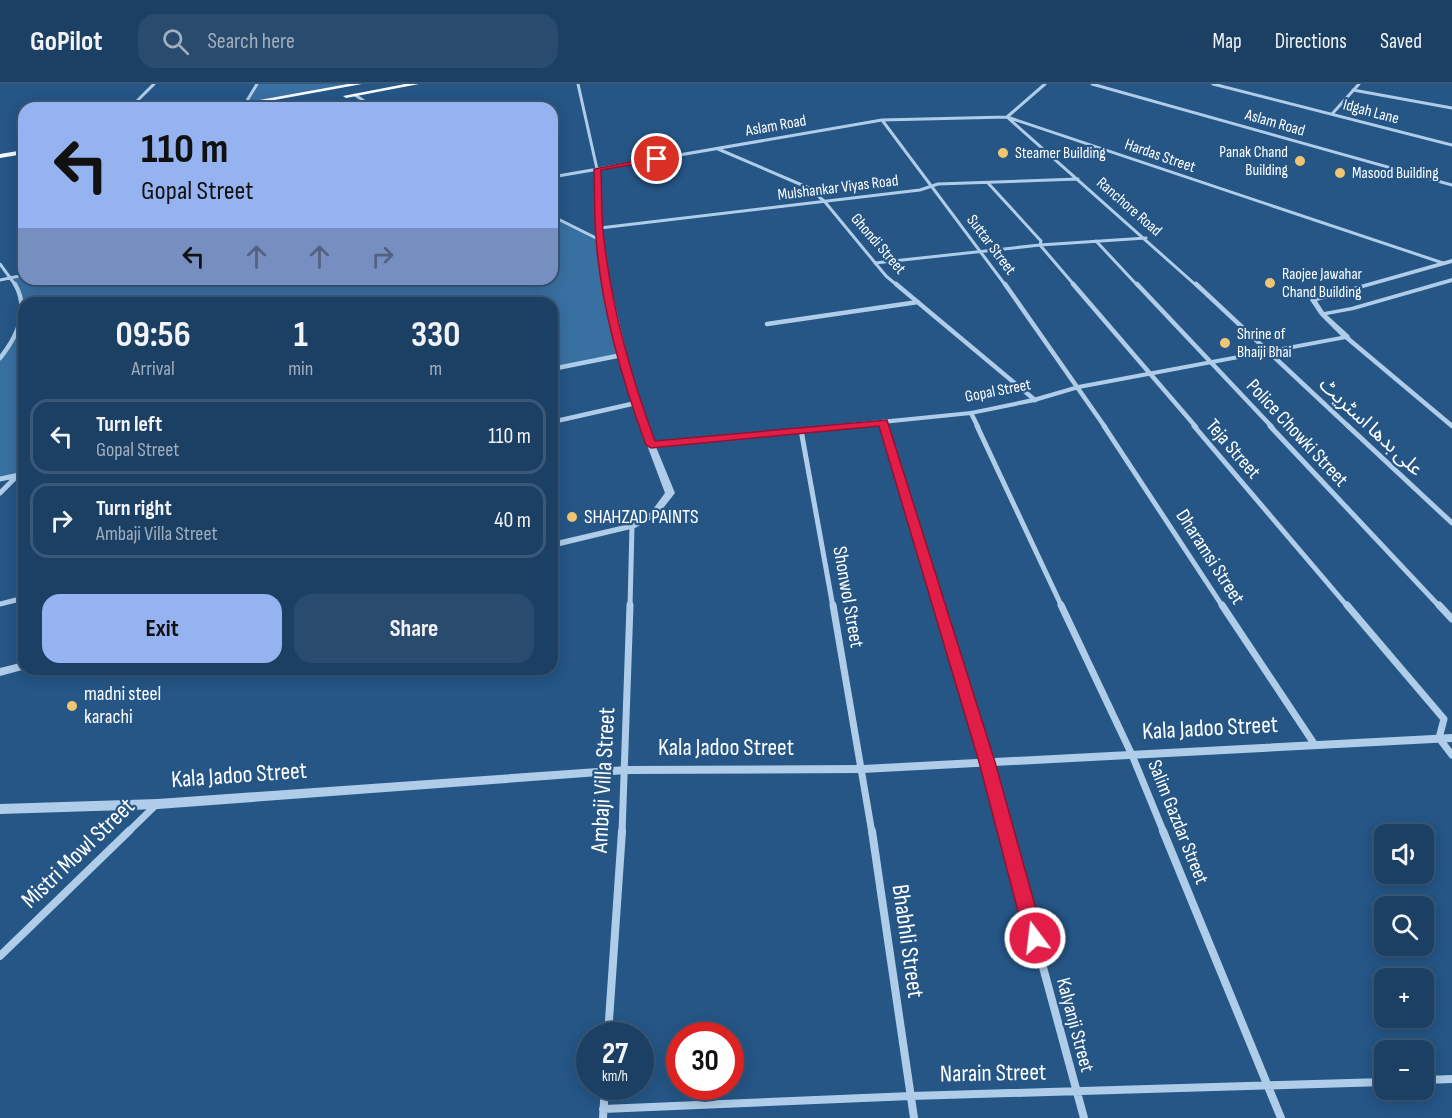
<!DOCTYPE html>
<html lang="en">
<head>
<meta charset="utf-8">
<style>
  body { margin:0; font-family:"Sofia Sans Condensed","Noto Sans Arabic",sans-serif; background:#294b6d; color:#f1f3f6; height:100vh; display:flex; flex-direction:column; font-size:22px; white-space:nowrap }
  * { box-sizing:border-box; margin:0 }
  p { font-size:20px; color:#a0afbf }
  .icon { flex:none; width:33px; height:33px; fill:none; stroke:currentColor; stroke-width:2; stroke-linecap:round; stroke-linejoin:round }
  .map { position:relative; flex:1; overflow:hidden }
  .side { position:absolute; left:18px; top:213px; width:540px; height:378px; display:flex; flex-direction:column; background:#1c4064; border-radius:18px; box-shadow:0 3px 15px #0003,0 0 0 2px #3a5978 }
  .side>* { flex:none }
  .banner { position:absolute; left:18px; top:18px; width:540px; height:183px; border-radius:18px; box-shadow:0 3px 15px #0003,0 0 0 2px #3a5978; background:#95b2f1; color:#111; overflow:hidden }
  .fabs { position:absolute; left:1374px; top:740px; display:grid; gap:12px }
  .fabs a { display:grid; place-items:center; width:60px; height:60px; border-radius:12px; background:#1c4064; box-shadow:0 3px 15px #0003,0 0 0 2px #3a5978; font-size:30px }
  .speed { position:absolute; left:576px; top:938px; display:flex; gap:12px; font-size:30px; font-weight:700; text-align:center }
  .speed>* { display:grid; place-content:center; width:78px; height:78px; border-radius:50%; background:#1c4064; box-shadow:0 3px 15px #0003,0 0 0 2px #3a5978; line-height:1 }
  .speed small { font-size:15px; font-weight:400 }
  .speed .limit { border:9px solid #d22; background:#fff; color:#111 }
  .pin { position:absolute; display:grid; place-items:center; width:51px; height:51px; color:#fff; margin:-26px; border:3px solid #fff; border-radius:50%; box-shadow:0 2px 6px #0007 }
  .me { position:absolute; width:66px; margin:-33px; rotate:345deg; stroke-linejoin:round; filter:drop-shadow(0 0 4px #0008) }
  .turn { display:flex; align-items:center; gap:21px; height:126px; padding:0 24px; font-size:27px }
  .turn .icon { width:78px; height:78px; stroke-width:2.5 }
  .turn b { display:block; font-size:42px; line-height:51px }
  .lanes { display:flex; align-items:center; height:57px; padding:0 24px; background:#0003; justify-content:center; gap:30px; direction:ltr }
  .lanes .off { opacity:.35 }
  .eta { display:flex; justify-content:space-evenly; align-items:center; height:102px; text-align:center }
  .eta b { font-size:36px; font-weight:700; line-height:42px }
  .primary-button { display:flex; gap:12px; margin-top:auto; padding:12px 24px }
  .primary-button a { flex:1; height:69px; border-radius:18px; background:#95b2f1; color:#111; font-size:24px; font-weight:700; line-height:69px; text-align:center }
  .primary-button a+a { background:#294b6d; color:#f1f3f6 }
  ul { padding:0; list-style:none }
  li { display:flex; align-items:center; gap:18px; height:75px; margin:0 12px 9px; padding:0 12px; border:3px solid #3a5978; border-radius:18px }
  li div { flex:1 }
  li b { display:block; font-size:22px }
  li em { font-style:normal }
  header { display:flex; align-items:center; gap:36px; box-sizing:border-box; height:84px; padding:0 30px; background:#1c4064; border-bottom:2px solid #3a5978 }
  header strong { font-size:28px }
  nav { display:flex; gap:33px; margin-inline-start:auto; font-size:21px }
  .search { width:420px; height:54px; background:#294b6d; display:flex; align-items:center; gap:15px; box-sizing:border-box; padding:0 21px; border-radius:18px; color:#a0afbf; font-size:22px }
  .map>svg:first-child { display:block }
</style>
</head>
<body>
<header>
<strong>GoPilot</strong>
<div class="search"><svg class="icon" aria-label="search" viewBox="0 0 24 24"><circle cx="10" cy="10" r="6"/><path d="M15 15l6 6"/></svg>Search here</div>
<nav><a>Map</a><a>Directions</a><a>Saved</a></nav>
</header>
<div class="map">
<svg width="1452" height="1034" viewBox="0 0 1452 1034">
  <rect width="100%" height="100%" fill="#255686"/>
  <path fill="#3970a2" d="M257,0h102l-114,20z
    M552,133l48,23 22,115 -70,14v-66h-528v172l-24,5v-122l18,-32 4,-25 -12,-23 14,-3v4h528z"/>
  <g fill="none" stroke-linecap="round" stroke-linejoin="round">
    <path stroke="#afcde8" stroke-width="3" d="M578,0l19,85 3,71 8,46
      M1045,0l-38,33 190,169
      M1092,0l360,101
      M1213,0l239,61
      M1353,6l99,18
      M355,11l20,13
      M245,20l12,-20
      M130,24l24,-24
      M1332,30l27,-30
      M882,36l124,166
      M718,65l91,39 16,14 61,74 12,10
      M552,93l330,-57 125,-3 436,146
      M988,99l53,58 -1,4 35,41
      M552,132l48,24
      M600,144l320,-38 18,-6 140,-5
      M1096,157l42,45
      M875,179l165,-18 106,-7
      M0,180l16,22
      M0,196l24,-5"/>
    <path stroke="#afcde8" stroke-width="4.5" d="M608,200l28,119 9,24
      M896,200l139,116
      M1005,200l100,143
      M1073,200l123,143
      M1137,200l135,143
      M1196,200l153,143
      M767,240l151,-22
      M1346,253l106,89
      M0,274c17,-21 30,-48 15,-74
      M552,285l70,-14
      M971,329l7,14
      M552,338l84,-19
      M883,338l2,5"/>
    <path stroke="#afcde8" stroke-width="5" d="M644,342l7,19
      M884,342l55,181
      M977,342l85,181
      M1104,342l119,181
      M1194,342l154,181
      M1270,342l170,181
      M1348,342l104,97
      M801,346l32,177
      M0,395l24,-5
      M0,409l17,-17
      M0,520l24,-6
      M630,523l2,-81"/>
    <path stroke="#afcde8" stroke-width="7" d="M833,521l39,228
      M939,521l67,228
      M1061,521l71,150 32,78
      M1222,521l93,140
      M1347,521l97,114 -5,19 13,17
      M1439,521l13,14
      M127,749l30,-29
      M622,749l8,-228"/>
    <path stroke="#afcde8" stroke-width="8" d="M872,747l42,287
      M1006,747l78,287
      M1163,747l118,287
      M0,872l129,-125
      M608,951l14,-204
      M1424,996l28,-1
      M603,1025l308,-13 473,-14
      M603,1034l2,-32"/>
    <path fill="#afcde8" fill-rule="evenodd" d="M1452,175v4l-135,38 7,11 27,-5 101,-29v4l-98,28 -27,5 22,20 1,2 -4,2 -267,50 -44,13 -64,13 -315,32 19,46 -18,23 -22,12 -83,20v-6l77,-18 22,-12 14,-19 -18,-48 1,-2 323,-32 62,-13 45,-13 263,-49 -21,-21 -10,-15 1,-1z
      M24,578v7h2l-26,7v-8z
      M1452,650v8l-589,31 -237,1 -468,35 -158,5v-10l158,-5 468,-33 237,-1z"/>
    <path fill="#f8fbfe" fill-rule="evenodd" d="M348,0h14l-131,24h-15z
      M405,0h14l-73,14 -3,-2z
      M24,66v4l-24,4v-4z"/>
  </g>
  <path fill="#e11d48" stroke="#92132f" stroke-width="1.5" d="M657,73l3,3 -59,10c1,23 0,47 3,70 8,68 27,137 51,201l232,-21 108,342 49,176 -3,6 -6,2 -7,-2 -3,-6 -46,-176 -100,-336 -228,22 -5,-3c-24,-65 -45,-137 -50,-207 -2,-23 -1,-46 -2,-69z"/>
  <g fill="#f2c573" stroke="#255686" stroke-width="2">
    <circle cx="1003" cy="69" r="6"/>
    <circle cx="1300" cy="77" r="6"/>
    <circle cx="1340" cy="89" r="6"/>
    <circle cx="1270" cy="199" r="6"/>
    <circle cx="1225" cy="259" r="6"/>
    <circle cx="572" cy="433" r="6"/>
    <circle cx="72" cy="622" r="6"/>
  </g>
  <g text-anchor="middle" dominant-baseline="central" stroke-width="4.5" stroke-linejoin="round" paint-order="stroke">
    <g font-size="16" fill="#fff" stroke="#255686">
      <text transform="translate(1371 28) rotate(15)">Idgah Lane</text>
      <text transform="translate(1275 39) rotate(16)">Aslam Road</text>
      <text transform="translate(776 42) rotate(-10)">Aslam Road</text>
      <text transform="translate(1160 72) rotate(19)">Hardas Street</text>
      <text transform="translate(838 104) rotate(-7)">Mulshankar Viyas Road</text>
      <text transform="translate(1129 123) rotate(41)">Ranchore Road</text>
      <text transform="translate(878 160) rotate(49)">Ghondi Street</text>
      <text transform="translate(991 161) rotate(53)">Suttar Street</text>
      <text transform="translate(998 307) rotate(-11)">Gopal Street</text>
    </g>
    <g font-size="16" fill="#fff" stroke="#255686" text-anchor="start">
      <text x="1288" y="68" text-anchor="end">Panak Chand<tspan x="1288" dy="18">Building</tspan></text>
      <text x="1015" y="69">Steamer Building</text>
      <text x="1352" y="89">Masood Building</text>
      <text x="1282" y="190">Raojee Jawahar<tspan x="1282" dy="18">Chand Building</tspan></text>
      <text x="1237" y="250">Shrine of<tspan x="1237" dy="18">Bhaiji Bhai</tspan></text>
    </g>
    <g font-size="20" fill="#fff" stroke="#255686">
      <text transform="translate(1371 343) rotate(43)">علی بدھا اسٹریٹ</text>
      <text transform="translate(1297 349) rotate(47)">Police Chowki Street</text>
      <text transform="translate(1233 365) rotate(49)">Teja Street</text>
      <text transform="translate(1210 473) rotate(57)">Dharamsi Street</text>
      <text transform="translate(848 513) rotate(80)">Shonwol Street</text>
      <text transform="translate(1178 738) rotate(68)">Salim Gazdar Street</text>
      <text transform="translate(1075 941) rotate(75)">Kalyanji Street</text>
    </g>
    <g font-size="20" fill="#fff" stroke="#255686" text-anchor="start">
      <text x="584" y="433">SHAHZAD PAINTS</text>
      <text x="84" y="610">madni steel<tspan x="84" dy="23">karachi</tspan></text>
    </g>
    <g font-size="24" fill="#fff" stroke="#255686">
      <text transform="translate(1210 644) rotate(-3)">Kala Jadoo Street</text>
      <text x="726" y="663">Kala Jadoo Street</text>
      <text transform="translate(239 691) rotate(-4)">Kala Jadoo Street</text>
      <text transform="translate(603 696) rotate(-87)">Ambaji Villa Street</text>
      <text transform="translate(78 769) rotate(-44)">Mistri Mowl Street</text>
      <text transform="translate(908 857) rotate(82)">Bhabhli Street</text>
      <text transform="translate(993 989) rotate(-1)">Narain Street</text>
    </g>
  </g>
</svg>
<div class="fabs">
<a><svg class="icon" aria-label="sound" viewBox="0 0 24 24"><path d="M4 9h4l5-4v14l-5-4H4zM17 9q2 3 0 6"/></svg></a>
<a><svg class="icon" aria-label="search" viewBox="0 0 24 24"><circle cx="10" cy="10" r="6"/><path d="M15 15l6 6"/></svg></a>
<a>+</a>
<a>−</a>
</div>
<div class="speed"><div>27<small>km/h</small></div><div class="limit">30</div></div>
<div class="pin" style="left:657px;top:75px;background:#d93025"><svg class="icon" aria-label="arrive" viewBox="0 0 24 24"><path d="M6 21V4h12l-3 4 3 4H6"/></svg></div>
<svg class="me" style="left:1035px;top:854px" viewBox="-20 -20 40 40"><circle r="17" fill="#e11d48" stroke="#fff" stroke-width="3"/><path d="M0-11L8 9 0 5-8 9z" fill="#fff"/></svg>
<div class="banner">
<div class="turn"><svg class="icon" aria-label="left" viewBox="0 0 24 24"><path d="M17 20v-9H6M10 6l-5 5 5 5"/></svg><div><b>110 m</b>Gopal Street</div></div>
<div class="lanes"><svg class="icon" aria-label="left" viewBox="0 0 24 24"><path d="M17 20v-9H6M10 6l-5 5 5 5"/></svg><svg class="icon off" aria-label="ahead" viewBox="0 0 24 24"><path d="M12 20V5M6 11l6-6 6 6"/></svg><svg class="icon off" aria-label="ahead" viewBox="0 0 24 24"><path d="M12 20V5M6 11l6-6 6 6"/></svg><svg class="icon off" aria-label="right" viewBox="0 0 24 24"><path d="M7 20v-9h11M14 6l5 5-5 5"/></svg></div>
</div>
<section class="side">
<div class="eta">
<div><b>09:56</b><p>Arrival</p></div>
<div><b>1</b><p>min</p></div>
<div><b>330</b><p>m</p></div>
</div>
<ul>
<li><svg class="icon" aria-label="left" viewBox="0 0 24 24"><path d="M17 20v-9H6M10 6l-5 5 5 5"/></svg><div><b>Turn left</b><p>Gopal Street</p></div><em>110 m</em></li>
<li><svg class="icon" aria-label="right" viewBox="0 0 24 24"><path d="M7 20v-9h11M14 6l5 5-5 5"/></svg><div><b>Turn right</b><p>Ambaji Villa Street</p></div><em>40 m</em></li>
</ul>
<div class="primary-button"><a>Exit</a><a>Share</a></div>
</section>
</div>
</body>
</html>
